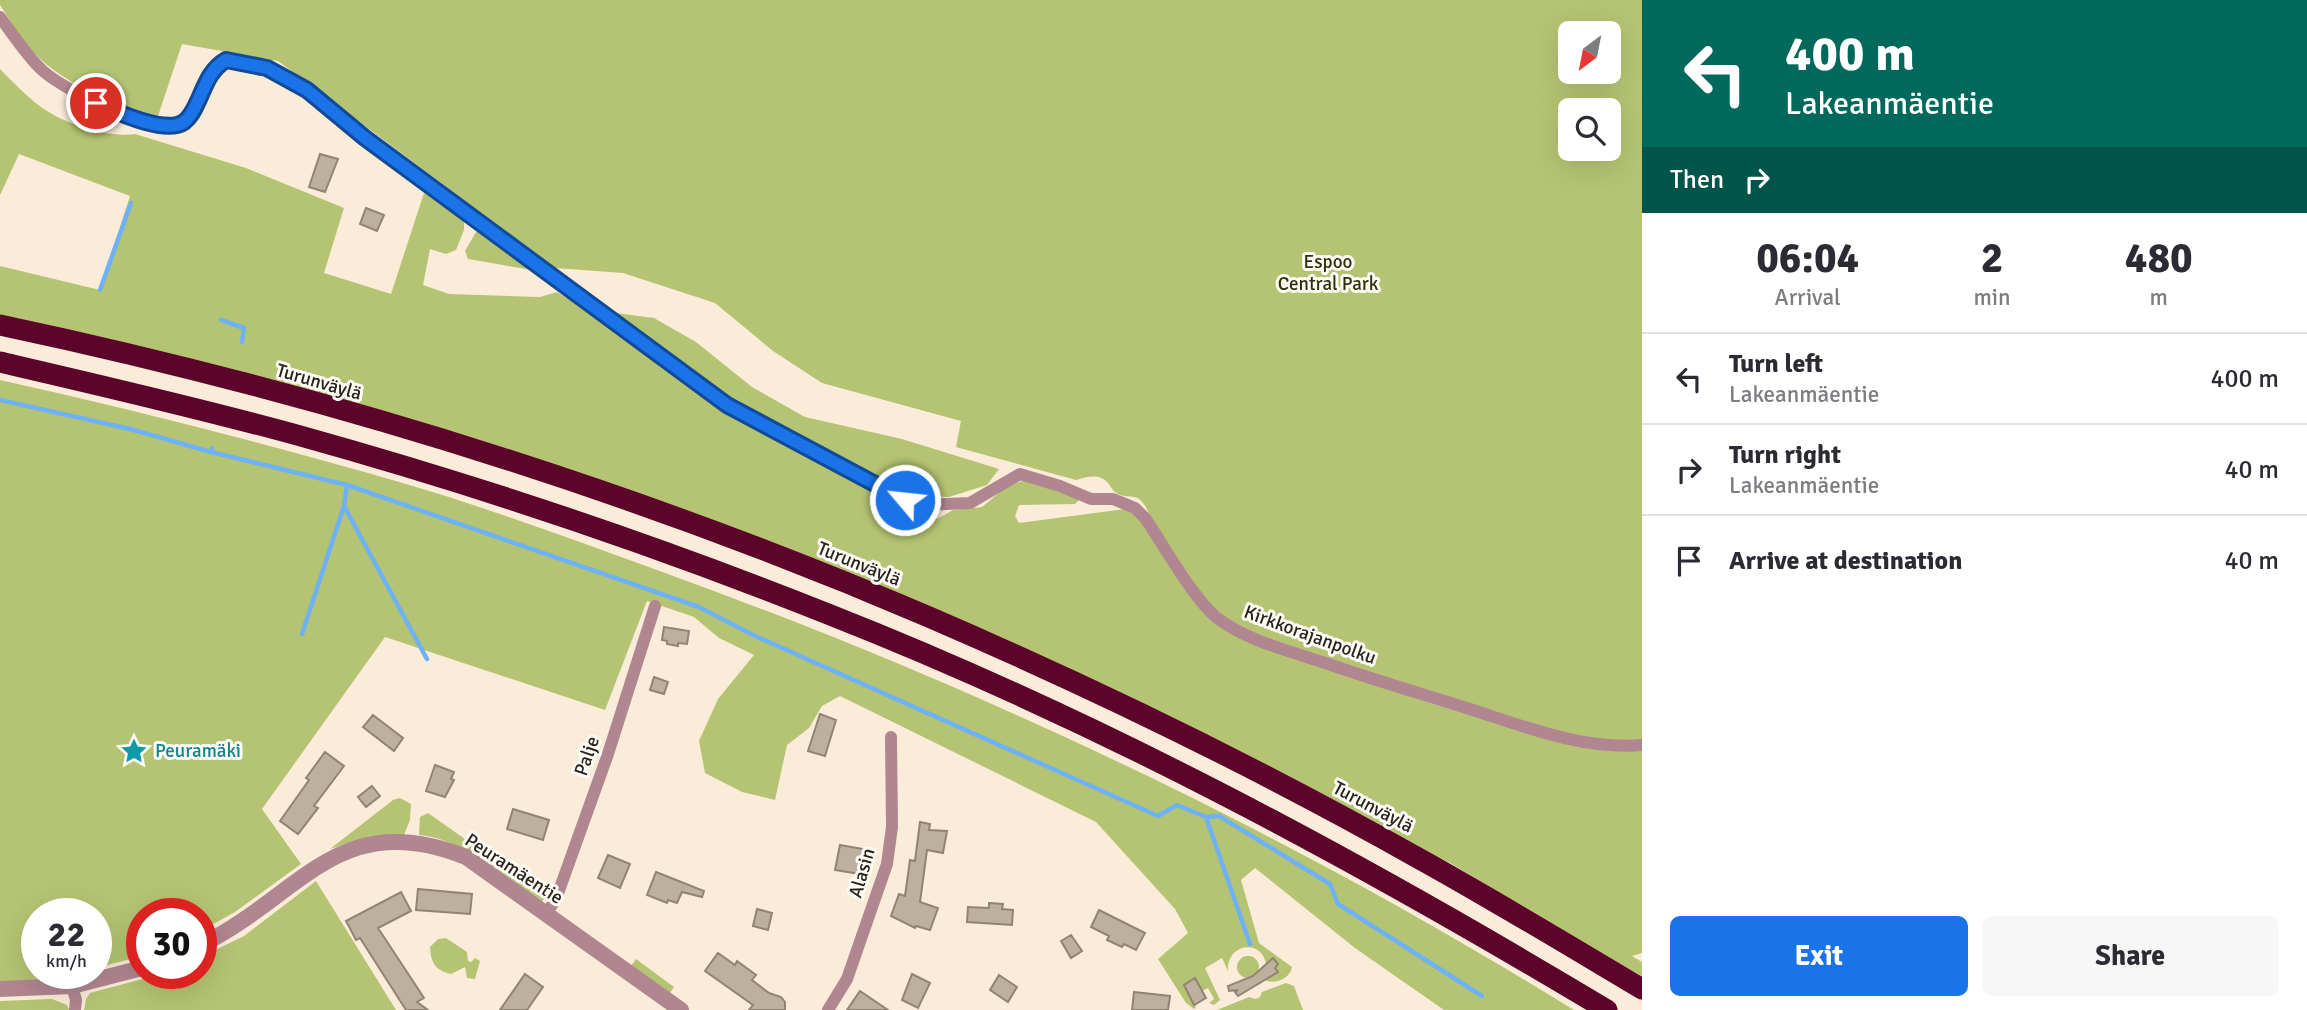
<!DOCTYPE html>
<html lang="en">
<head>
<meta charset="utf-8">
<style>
  body { margin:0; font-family:Signika,sans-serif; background:#f7f7f7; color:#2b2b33; height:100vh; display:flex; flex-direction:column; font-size:26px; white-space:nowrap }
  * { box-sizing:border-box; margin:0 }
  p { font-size:23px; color:#7c7c81 }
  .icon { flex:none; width:38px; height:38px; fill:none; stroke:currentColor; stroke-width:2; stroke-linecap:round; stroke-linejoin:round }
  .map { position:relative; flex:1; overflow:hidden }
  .sheet { display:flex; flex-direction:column; background:#fff; width:665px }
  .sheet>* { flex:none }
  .banner { background:#00695c; color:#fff; overflow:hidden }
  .needle { width:46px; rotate:212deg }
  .buttons { position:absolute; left:1558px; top:21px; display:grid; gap:14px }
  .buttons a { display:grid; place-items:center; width:63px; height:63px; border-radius:10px; background:#fff; box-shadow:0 7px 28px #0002; font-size:35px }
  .speed { position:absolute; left:21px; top:898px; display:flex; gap:14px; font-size:35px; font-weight:700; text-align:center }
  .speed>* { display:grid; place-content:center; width:91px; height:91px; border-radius:50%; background:#fff; box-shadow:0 7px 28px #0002; line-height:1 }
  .speed small { font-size:18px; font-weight:400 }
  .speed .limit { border:10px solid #d22; background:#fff; color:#111 }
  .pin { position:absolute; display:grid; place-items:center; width:60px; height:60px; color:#fff; margin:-30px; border:4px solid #fff; border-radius:50%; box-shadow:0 2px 7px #0007 }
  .me { position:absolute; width:77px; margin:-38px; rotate:298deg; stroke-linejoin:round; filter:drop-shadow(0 0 5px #0008) }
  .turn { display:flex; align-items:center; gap:24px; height:147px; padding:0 28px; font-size:32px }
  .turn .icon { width:91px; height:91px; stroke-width:2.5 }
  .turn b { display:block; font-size:49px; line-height:60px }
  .then { display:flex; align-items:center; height:66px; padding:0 28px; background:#0003; gap:14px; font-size:26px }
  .eta { display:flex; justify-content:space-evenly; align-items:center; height:119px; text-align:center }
  .eta b { font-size:42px; font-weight:700; line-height:49px }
  .cta { display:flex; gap:14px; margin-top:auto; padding:14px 28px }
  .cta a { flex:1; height:80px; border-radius:10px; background:#1a73e8; color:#fff; font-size:28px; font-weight:700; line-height:80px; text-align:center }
  .cta a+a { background:#f7f7f7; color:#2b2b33 }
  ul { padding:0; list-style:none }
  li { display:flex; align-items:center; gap:21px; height:91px; padding:0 28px; border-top:2px solid #e1e1e2 }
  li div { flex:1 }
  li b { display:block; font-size:26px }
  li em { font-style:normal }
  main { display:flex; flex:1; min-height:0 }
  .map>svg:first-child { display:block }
</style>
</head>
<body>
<main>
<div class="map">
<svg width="1642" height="1010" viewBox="0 0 1642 1010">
  <rect width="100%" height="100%" fill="#fbecd9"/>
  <path fill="#b5c473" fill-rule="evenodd" d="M0,0h1642v742l-52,-2 -39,-11 -218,-66 -85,-31 -38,-25 -60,-91c-12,-30 -20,-13 -35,-24 -3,-2 -4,-6 -7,-9 -9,-10 -20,-6 -32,-3l-120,-33 5,-26 -139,-38 -49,-32 -58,-48 -92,-30 -68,-5 -277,-207 -96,-17 -24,72c-48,-14 -97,-31 -131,-71 -10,-12 -18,-27 -27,-40zM1570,33h38v39h-38zM1570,110h38v39h-38z
    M0,69c13,13 26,27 41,38 24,17 65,31 94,27l111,34 98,40 -20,65 67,21 33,-101 40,28v9l-8,20 -10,4 -16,-5 -7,36 26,9 91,3 17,-5 28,17 69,9 42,24 56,45 53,30 97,22 97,30 -12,16 -38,12 -46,-1 19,26 17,-4 14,-8 29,-3 24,-20 19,-7 55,19 -5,5 -56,1 -4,11 4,7 106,-14 13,7 49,70 71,58 175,60 167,45 42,-2v206l-10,3 10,6v16l-192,-115 -666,-315 -784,-231v-51l100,24 30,-94 -111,-42 -19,41z
    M481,230l54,36 2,5 -69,-12 -3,-8 11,-19z
    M0,380c136,30 272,65 406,104 85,25 168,56 251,86 319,115 628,261 917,440h-130l-89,-62 -100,-80 -14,12 18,63 33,24c-2,11 -15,17 -25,14l-2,-2c10,-41 -39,-41 -37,-8l-6,-13 -17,10 15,32 -6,5 -5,-2 5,-4 -6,-11 -6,3 -7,-12 -11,6 12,22 -2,2 -8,-6 -28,-44 30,-26 -13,-24 -79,-87 -256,-126 -18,10 -13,22 -22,17 -12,55 -33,-8 -37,-19 -6,-32 19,-42 36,-44 -35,-17 -25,-21 -47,-16 -42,109 -220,-73 -123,172 39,55 -66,48 -34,19v-17h-59v42l-46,12v-54h-59v59h40l-9,3 -2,3 -66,3z
    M400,798l11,6 -1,16 -6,15 -36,2 -38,12 63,-49z
    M428,813l118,83 -4,6c-38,-26 -76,-62 -123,-67l1,-18z
    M316,881l80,129h-312l2,-11 4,-6 75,-20h36v-16l43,-21z
    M446,938l21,14 1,9 3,1 4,-4 5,3 -5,18 -8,-1 -2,-11 -14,7c-16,-4 -20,-11 -21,-27l8,-8z
    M1237 967a11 11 0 1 1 22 0a11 11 0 1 1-22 0Z
    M636,959l38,28 -4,6 -39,-27z
    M1286,983l8,3 9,24h-86l32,-13 7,2 4,-2 2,-5z
    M52,999l15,6 2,5h-69v-9z"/>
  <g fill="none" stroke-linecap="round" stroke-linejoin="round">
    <path stroke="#6eb1f5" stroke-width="4.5" d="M100,290l31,-87
      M221,320l23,8 -2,14
      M0,400l130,29 81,23
      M212,448l-1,4 136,33 -3,21 -42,128
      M347,485l352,122 54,28 405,181 19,-11 29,12 44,127
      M344,506l83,153
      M1206,817l13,-1 111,68 8,20 144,92"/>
  </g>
  <path fill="#beb09e" stroke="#918473" stroke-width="2" d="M320,154l18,5 -13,33 -16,-5z
    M366,208l18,7 -7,16 -17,-7z
    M664,627l25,4 -2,13 -9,-1v3l-11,-2v-3l-5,-1z
    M654,677l14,5 -4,12 -14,-4z
    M820,714l16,6 -11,36 -17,-5z
    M373,715l30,23 -9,13 -31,-24z
    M325,752l19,14 -30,40 4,2 -20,26 -18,-13 29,-41 -3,-2z
    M435,765l19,7 -3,7 3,1 -9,17 -19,-6z
    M372,786l8,10 -14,11 -8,-10z
    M513,809l36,11 -6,20 -36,-11z
    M920,822l10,2 -1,6 18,1 -4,22 -16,-3 -7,52 18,6 -8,22 -14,-4 -1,2 -24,-12 8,-22 6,2 5,-36 5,1z
    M840,845l23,4 -3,25 -25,-4z
    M608,855l22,9 -10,24 -22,-10z
    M656,872l48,19 -2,6 -20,-5 -5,11 -9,-3 -1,3 -20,-8z
    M418,889l54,5 -2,20 -54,-4z
    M401,892l10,19 -33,17 46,70 -7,4 11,8h-22l-46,-72 -4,2 -10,-19z
    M989,903l14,1 -1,5 11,1 -1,15 -45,-3 1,-15 21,1z
    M757,909l15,4 -4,17 -15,-4z
    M1099,910l46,23 -9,17 -12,-6 -2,3 -15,-7 2,-4 -18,-9z
    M1071,935l11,16 -11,7 -10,-17z
    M718,953l17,12 2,-4 19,14 -4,5 17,13 12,4 4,5v8h-36l4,-5 -48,-34z
    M1273,958l5,6 -3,4 3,4 -40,24 -3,-4 3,-2 -9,1 -1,-5 25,-10z
    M525,974l18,13 -16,23h-27z
    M912,974l18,9 -12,25 -16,-8z
    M999,975l18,12 -9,15 -18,-12z
    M1195,978l11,20 -12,7 -10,-20z
    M860,991l28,19h-41z
    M1134,992l36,4 -2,14h-36z"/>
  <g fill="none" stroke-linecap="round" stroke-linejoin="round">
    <path stroke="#b08690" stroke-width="12" d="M0,17c14,19 26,38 43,54 21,19 118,69 142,50 20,-16 18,-47 41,-62l41,10 19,8 441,328 178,95 18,5 47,-2 50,-29 40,12 31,13h22l22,9 10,10c18,26 48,80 71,99 33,26 79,35 118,49 47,16 95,30 142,45 52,17 110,39 166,34
      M546,914l10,-15 52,-145 47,-148
      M72,986l4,14 -1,10
      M828,1010l19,-31 40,-115 5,-37 -1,-90"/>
    <path stroke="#b08690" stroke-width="16" d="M201,945c101,-50 138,-139 265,-88l215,153
      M0,989l72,-3 70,-18"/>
    <path stroke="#5d042b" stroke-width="21" d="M0,325c316,67 632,165 929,292 167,72 331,152 489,241 76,42 150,87 224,131
      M0,362c99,23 199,46 297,73 180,50 358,110 531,179 272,107 529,246 779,396"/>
  </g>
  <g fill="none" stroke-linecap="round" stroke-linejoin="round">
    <g stroke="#114b97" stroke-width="18">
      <path id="route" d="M96,103c19,8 69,32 88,19 8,-6 11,-15 15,-23 7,-16 12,-30 27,-39l41,8 40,22 58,48 362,267 178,95"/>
    </g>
    <use href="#route" stroke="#1a73e8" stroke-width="12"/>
  </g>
  <defs>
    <g id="sight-bare" transform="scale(2.1)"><path d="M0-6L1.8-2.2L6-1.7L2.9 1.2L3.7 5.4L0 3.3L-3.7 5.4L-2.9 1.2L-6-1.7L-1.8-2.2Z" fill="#0f9aa8" stroke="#fefbf7" stroke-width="2.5" paint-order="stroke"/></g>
  </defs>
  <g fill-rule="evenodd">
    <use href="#sight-bare" x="134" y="751"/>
  </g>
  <g text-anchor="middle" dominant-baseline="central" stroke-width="6" stroke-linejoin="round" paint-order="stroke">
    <g font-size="19" fill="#2b3108" stroke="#fefbf7">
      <text x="1328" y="262">Espoo<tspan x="1328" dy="22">Central Park</tspan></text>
    </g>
    <g font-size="19" fill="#28231c" stroke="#fefbf7">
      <text transform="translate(319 382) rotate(16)">Turunväylä</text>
      <text transform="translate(859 564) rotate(22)">Turunväylä</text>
      <text transform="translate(1310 635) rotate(20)">Kirkkorajanpolku</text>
      <text transform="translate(587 756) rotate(-71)">Palje</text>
      <text transform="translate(1373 807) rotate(28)">Turunväylä</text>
      <text transform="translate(514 869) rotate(33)">Peuramäentie</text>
      <text transform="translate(862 873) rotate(-74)">Alasin</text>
    </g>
    <g font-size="19" fill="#0d838f" stroke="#fefbf7" text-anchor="start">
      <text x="155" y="751">Peuramäki</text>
    </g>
  </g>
</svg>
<div class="buttons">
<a><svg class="needle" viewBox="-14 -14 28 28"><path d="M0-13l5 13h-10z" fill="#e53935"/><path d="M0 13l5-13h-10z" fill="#7c7c81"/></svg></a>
<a><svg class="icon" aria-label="search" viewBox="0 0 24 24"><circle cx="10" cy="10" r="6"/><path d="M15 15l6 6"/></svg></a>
</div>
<div class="speed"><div>22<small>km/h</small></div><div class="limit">30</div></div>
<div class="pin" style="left:96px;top:103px;background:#d93025"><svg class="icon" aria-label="arrive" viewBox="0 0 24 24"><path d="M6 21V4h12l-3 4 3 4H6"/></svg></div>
<svg class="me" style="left:905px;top:500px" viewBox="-20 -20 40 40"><circle r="17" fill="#1a73e8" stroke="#fff" stroke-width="3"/><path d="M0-11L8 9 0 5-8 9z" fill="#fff"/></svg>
</div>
<section class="sheet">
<div class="banner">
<div class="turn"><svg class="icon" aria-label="left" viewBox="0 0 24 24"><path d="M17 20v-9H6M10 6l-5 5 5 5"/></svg><div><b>400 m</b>Lakeanmäentie</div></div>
<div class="then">Then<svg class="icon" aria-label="right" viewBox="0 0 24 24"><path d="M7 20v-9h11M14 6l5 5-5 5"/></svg></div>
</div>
<div class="eta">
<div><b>06:04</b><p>Arrival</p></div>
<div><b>2</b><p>min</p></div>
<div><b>480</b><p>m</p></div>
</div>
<ul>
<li><svg class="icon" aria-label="left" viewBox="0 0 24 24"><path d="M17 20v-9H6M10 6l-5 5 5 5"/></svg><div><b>Turn left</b><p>Lakeanmäentie</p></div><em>400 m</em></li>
<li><svg class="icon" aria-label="right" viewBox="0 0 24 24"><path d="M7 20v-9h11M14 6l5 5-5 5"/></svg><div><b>Turn right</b><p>Lakeanmäentie</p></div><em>40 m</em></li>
<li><svg class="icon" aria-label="arrive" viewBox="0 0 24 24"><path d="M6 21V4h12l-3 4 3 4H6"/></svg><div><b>Arrive at destination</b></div><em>40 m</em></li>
</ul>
<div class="cta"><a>Exit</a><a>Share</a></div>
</section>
</main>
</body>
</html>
